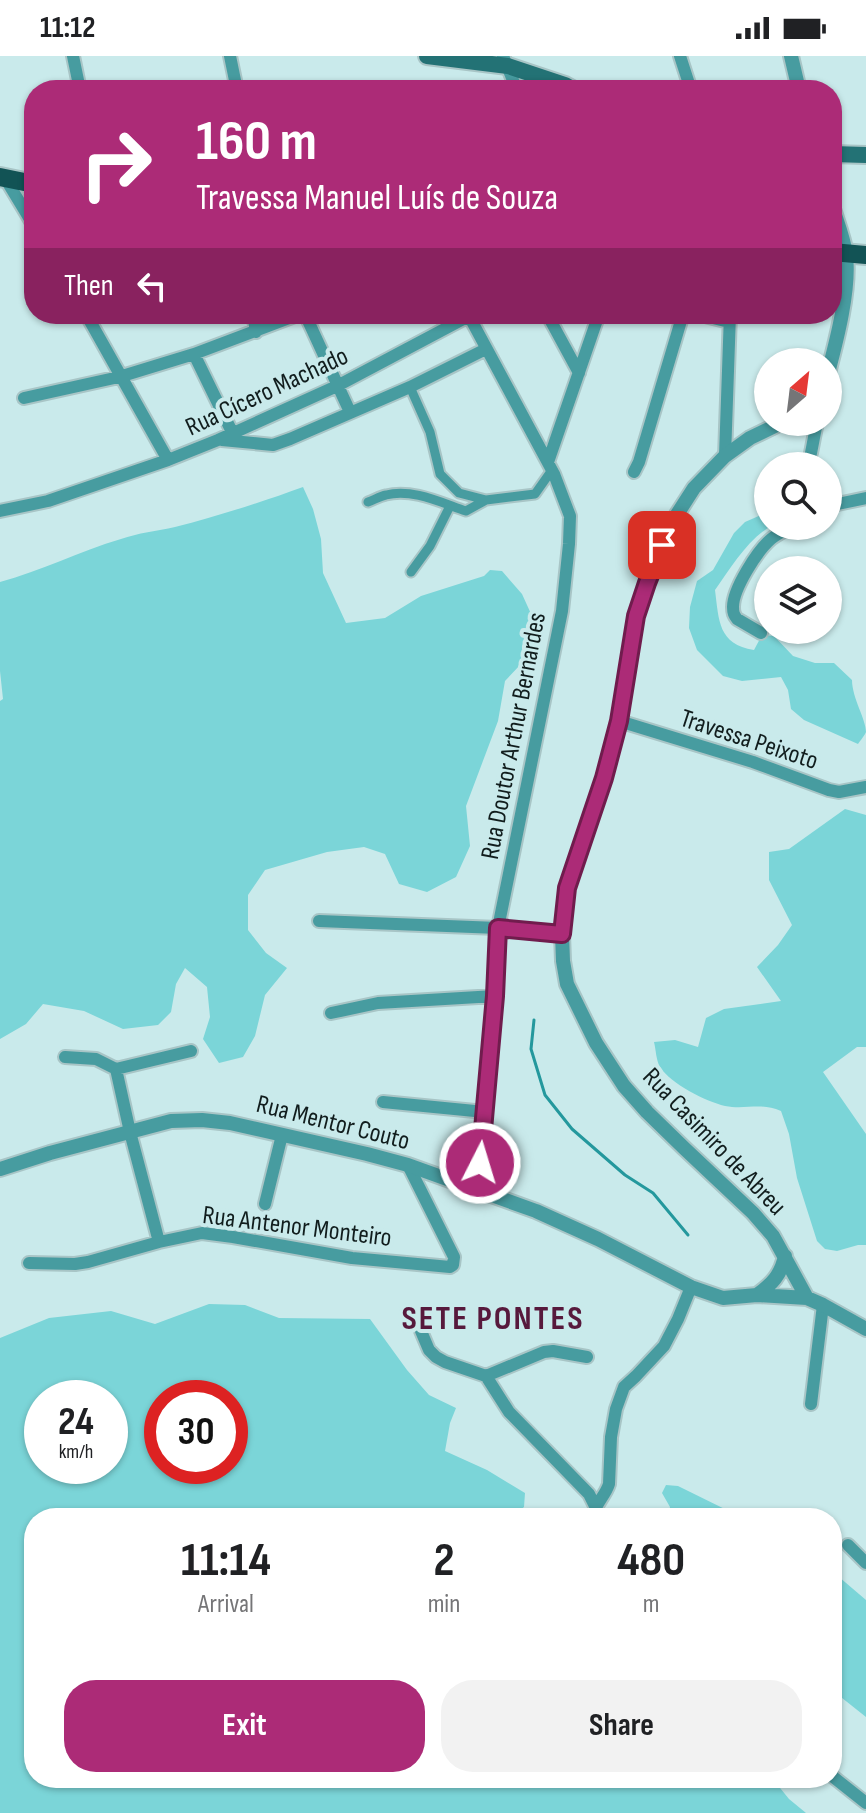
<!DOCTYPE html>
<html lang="en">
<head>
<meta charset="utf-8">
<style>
  body { margin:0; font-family:"Sofia Sans Condensed",sans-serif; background:#f2f2f2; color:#202124; height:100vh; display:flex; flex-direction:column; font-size:30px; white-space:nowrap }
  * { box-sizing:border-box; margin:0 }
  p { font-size:26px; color:#757577 }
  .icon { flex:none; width:44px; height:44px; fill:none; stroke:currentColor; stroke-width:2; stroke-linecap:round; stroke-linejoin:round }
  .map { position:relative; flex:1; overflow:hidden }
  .drawer { position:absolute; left:24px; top:1452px; width:818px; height:280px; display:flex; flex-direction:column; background:#fff; border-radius:32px; box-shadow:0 2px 6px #0004 }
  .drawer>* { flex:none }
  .guide { position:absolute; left:24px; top:24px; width:818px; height:244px; border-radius:32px; box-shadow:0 2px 6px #0004; background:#ac2b77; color:#fff; overflow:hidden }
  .needle { width:52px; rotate:28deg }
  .controls { position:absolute; left:754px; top:292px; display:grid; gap:16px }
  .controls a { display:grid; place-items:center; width:88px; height:88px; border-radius:50%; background:#fff; box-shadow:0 2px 6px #0004; font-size:40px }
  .speed { position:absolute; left:24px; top:1324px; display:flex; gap:16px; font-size:40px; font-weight:700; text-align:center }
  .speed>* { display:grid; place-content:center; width:104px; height:104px; border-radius:50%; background:#fff; box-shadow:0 2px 6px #0004; line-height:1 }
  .speed small { font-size:20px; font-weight:400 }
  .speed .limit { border:12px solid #d22; background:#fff; color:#111 }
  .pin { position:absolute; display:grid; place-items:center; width:68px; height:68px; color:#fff; margin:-34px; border-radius:16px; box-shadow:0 4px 12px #0006 }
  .me { position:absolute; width:88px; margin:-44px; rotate:5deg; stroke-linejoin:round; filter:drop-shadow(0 0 6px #0008) }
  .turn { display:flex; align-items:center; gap:28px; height:168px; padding:0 40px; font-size:36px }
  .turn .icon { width:104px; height:104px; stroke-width:2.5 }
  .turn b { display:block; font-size:56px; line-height:68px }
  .then { display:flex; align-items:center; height:76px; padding:0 40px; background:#0003; gap:16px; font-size:30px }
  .eta { display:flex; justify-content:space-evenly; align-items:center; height:136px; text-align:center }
  .eta b { font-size:48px; font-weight:700; line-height:56px }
  .button { display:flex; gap:16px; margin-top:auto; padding:16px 40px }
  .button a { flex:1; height:92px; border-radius:32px; background:#ac2b77; color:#fff; font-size:32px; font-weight:700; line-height:92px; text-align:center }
  .button a+a { background:#f2f2f2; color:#202124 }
  .status { display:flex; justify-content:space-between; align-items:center; height:56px; padding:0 40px; background:#fff; direction:ltr }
  .status svg { height:22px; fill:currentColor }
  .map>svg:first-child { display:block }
</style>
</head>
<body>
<div class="status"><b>11:12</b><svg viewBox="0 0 49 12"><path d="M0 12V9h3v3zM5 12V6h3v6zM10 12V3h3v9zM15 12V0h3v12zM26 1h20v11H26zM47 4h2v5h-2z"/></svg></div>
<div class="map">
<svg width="866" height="1757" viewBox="0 0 866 1757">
  <rect width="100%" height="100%" fill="#c9eaeb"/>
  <path fill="#7bd5d8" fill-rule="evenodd" d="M303,431l10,22 8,30 2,34 23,50 39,-5 36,-22 63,-20 6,-6 12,1 20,23 10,22 -11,48 -16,17 -7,40 -32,85 4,40 -14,31 -29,15 -28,-8 -14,-30 -21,-7 -37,5 -62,18 -17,25v35l18,23 21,15 -22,27 -10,41 -12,21 -24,6 -16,-24 7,-22 -3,-30 -22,-19 -9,16 -5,28 -13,13 -35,4 -39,-18 -41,-7 -17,20 -26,15v-338l3,-2 -3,-28v-89c41,-11 80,-31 121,-43 17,-6 36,-8 54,-12 43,-11 87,-25 128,-40z
    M761,459l7,3v8h3c-24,14 -40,42 -56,64 4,31 3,54 39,60l8,-15 12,1 19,20 22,7h19l18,17c0,18 14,39 14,52 -1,3 -6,9 -8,12l-54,-24 -13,-11 -3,-19 -7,-13 -39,4 -19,-5 -26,-26 -8,-22 1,-21 7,-26 16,-11 21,-37 11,-11z
    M845,753l21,6v232h-9l-34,25 43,62v111h-8l-21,6 -12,-2 -8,-8 -20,-63 -8,-44 -8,-23c-21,-9 -35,-1 -56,-5 -20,-5 -54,-22 -65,-39 -4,-7 -4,-17 -6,-25l21,-2 23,7 8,-29 18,-9 57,-8 -24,-34 21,-22 14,-20 -23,-45v-28l20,-3z
    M209,1248l36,1 34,13 91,1 37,51 22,25 27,13 -6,15 -5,28 42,19 38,23 -1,14 -14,11h-476v260h738l17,21 17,14h-806v-475l49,-20 62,-7 44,13zM110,1342v68h-68v-68zM230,1342v68h-68v-68z
    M666,1429l12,1 65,32h-75l2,-11 -8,-14z
    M832,1515l34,29v117l-34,-27z"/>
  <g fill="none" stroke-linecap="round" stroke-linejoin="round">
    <path stroke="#24989d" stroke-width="3" d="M534,964l-3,29 14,46 27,34 53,46 28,18 35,42"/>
    <g stroke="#a8c5c6" stroke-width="13">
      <path id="pedestrian" d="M410,331l20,45 10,42 19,19 27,7 49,-6 17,-24
        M368,446c6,-2 12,-6 18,-7 26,-7 56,8 80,16l20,-11
        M411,516l19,-26 20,-40"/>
    </g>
    <g stroke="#a8c5c6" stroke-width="16">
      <path id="minor" d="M73,0l7,34
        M230,0l7,34
        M503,0l14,34
        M680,0l11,34
        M5,122l29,48
        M86,258l82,146
        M253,258l3,18
        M305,258l45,98
        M468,258l86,160 16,42 -1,28 -7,67 -64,317 -10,147 -11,114
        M547,258l32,59
        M697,258l32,8
        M194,298l39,80
        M24,342l95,-21 75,-23 106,-40
        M222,384l51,5 17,-6 120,-52 76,-38
        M811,397l6,-31
        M725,400l5,-142
        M548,406l51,-148
        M634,416l5,-10 44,-148
        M828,450l38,-8
        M0,455l48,-10 120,-41 50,-20 119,-54 132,-70
        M761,577l-24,-14c-3,-4 -4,-6 -4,-12 0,-18 24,-56 38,-68 6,-5 14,-9 22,-13
        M619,665l134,41 76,28 10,2 27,-5
        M319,865l179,7 64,6
        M331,957l47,-10 117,-7
        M65,1001l31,2 20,10 75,-18
        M116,1013l14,63 29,110
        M383,1046l102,10
        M265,1148l17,-69
        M29,1207l46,1 13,-2 71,-20 43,-9 31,4 119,21 98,9 3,-2 1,-8 -46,-92
        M421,1275l8,19 7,7 9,5 41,14 23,36 80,82 6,12
        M486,1320l58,-24 9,-1 34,6
        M811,1348l12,-99
        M593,1462c1,-14 12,-21 16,-34l2,-47 5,-28 8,-22 12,-11 28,-30 14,-27 13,-32
        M848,1489l18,18
        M832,1720l34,27"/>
    </g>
    <g stroke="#a8c5c6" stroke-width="18">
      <path id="tertiary" d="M791,0l8,34
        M828,317c9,-34 22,-84 18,-118 -2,-17 -9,-33 -14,-49
        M783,366l-33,16 -25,18 -31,32 -18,28 -14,29 -15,38 -11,33 -17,105 -15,57 -37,110 -5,46 1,27 4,23 29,59 28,43 23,26 37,36 69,65 20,23 34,62
        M0,1113l50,-16 121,-32 31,-1 28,3 137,31 41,11 128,46 62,28 93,48 32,11 34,-3 50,3 16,7 43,24
        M757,1239c15,-11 24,-20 28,-39"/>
    </g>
    <g stroke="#a8c5c6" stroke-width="20">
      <path id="secondary" d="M427,0l81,10 57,19 9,5
        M832,98l34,1"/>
    </g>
    <g stroke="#a8c5c6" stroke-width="22">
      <path id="primary" d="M0,121l34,7
        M832,196l34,3"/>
    </g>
    <use href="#pedestrian" stroke="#479ca0" stroke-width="9"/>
    <use href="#minor" stroke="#479ca0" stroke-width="12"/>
    <use href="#tertiary" stroke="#479ca0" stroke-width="14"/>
    <use href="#secondary" stroke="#237275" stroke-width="16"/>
    <use href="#primary" stroke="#125355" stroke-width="18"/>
  </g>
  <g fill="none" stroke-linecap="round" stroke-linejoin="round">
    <g stroke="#701c4d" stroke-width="20">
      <path id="route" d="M480,1107l15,-167 3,-68 64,6 5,-46 37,-110 15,-57 17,-105 11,-33 15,-38"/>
    </g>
    <use href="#route" stroke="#ac2b77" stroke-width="14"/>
  </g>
  <g text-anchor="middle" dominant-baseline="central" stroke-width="8" stroke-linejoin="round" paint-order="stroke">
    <g font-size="26" fill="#111d1d" stroke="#c9eaeb">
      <text transform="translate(267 336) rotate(-25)">Rua Cícero Machado</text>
      <text transform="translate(514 680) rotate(-79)">Rua Doutor Arthur Bernardes</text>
      <text transform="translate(749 684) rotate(18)">Travessa Peixoto</text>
      <text transform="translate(333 1067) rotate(14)">Rua Mentor Couto</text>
      <text transform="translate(714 1086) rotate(46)">Rua Casimiro de Abreu</text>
      <text transform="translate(297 1171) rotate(7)">Rua Antenor Monteiro</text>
    </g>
    <g font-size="34" font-weight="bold" letter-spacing="2" fill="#57193c" stroke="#c9eaeb">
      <text x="493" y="1262">SETE PONTES</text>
    </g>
  </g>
</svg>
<div class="controls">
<a><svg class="needle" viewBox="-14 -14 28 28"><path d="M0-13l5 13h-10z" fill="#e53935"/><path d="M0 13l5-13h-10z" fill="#757577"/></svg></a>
<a><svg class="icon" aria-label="search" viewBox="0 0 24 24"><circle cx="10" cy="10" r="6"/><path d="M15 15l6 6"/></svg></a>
<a><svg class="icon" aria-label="layers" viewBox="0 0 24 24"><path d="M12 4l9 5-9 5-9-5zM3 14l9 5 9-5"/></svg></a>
</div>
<div class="speed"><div>24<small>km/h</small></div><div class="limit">30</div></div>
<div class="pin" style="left:662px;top:489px;background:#d93025"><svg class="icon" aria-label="arrive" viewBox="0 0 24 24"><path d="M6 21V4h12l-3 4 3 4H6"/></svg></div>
<svg class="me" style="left:480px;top:1107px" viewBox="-20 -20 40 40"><circle r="17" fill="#ac2b77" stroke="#fff" stroke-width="3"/><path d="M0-11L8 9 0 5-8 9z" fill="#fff"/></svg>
<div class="guide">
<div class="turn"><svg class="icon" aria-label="right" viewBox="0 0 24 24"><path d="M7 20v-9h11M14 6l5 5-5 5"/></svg><div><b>160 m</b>Travessa Manuel Luís de Souza</div></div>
<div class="then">Then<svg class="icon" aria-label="left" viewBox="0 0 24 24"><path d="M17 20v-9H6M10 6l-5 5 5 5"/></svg></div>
</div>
<section class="drawer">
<div class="eta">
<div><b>11:14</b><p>Arrival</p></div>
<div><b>2</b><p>min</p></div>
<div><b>480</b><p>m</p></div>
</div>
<div class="button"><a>Exit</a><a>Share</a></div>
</section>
</div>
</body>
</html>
